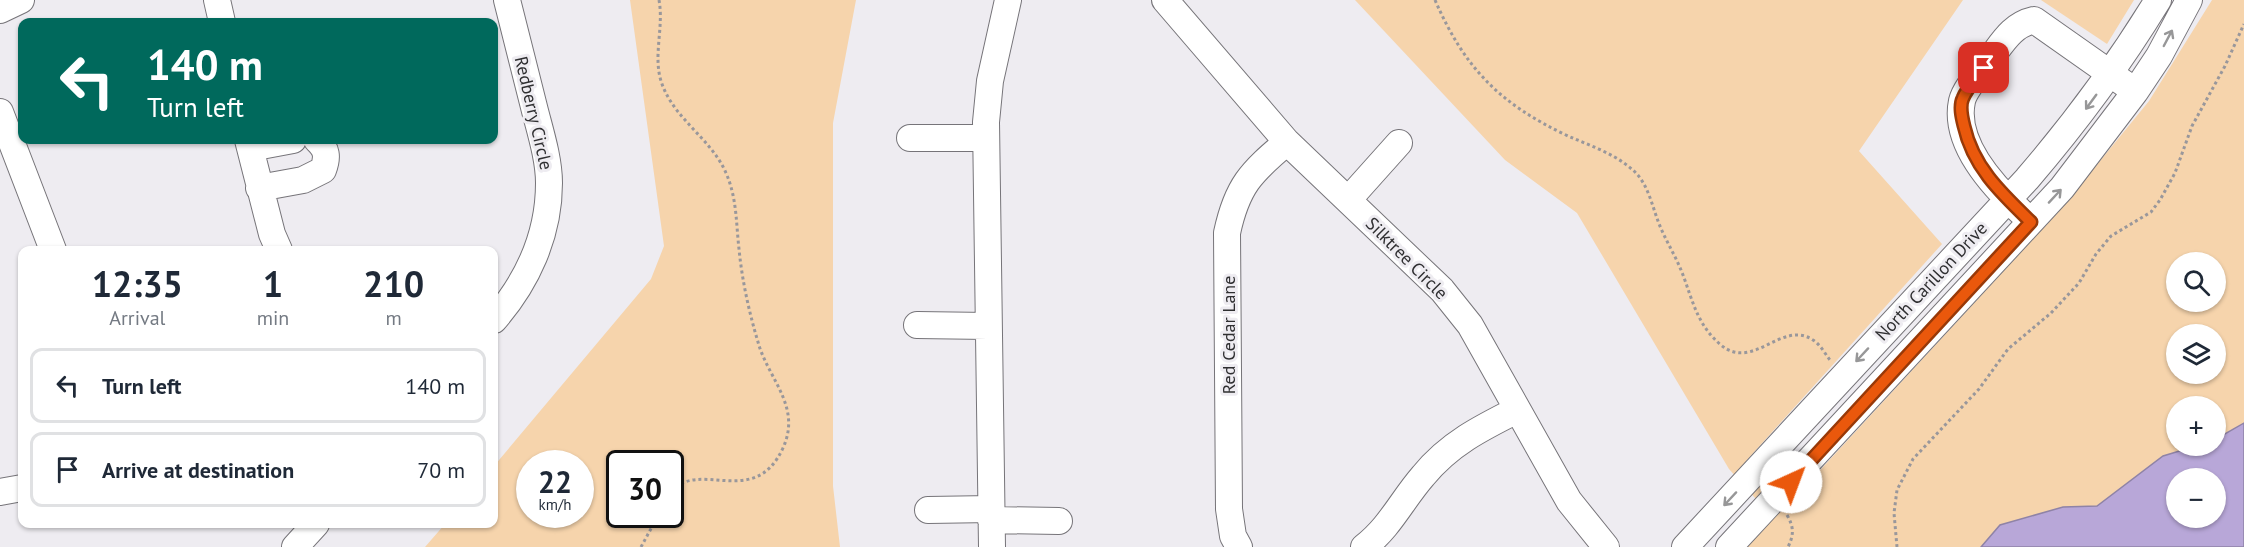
<!DOCTYPE html>
<html lang="en">
<head>
<meta charset="utf-8">
<style>
  body { margin:0; font-family:"PT Sans",sans-serif; background:#f2f2f3; color:#1f2937; height:100vh; display:flex; flex-direction:column; font-size:22px; white-space:nowrap }
  * { box-sizing:border-box; margin:0 }
  p { font-size:20px; color:#747a83 }
  .icon { flex:none; width:33px; height:33px; fill:none; stroke:currentColor; stroke-width:2; stroke-linecap:round; stroke-linejoin:round }
  .map { position:relative; flex:1; overflow:hidden }
  .details { position:absolute; left:18px; top:246px; width:480px; height:282px; display:flex; flex-direction:column; background:#fff; border-radius:12px; box-shadow:0 2px 4px #0004 }
  .details>* { flex:none }
  .top-card { position:absolute; left:18px; top:18px; width:480px; height:126px; border-radius:12px; box-shadow:0 2px 4px #0004; background:#00695c; color:#fff; overflow:hidden }
  .tools { position:absolute; left:2166px; top:252px; display:grid; gap:12px }
  .tools a { display:grid; place-items:center; width:60px; height:60px; border-radius:50%; background:#fff; box-shadow:0 2px 4px #0004; font-size:30px }
  .speed { position:absolute; left:516px; top:450px; display:flex; gap:12px; font-size:30px; font-weight:700; text-align:center }
  .speed>* { display:grid; place-content:center; width:78px; height:78px; border-radius:50%; background:#fff; box-shadow:0 2px 4px #0004; line-height:1 }
  .speed small { font-size:15px; font-weight:400 }
  .speed .limit { border:3px solid #111; border-radius:9px; background:#fff; color:#111 }
  .pin { position:absolute; display:grid; place-items:center; width:51px; height:51px; color:#fff; margin:-26px; border-radius:12px; box-shadow:0 3px 9px #0006 }
  .me { position:absolute; width:66px; margin:-33px; rotate:43deg; stroke-linejoin:round; filter:drop-shadow(0 0 4px #0008) }
  .turn { display:flex; align-items:center; gap:21px; height:126px; padding:0 30px; font-size:27px }
  .turn .icon { width:78px; height:78px; stroke-width:2.5 }
  .turn b { display:block; font-size:42px; line-height:51px }
  .eta { display:flex; justify-content:space-evenly; align-items:center; height:102px; text-align:center }
  .eta b { font-size:36px; font-weight:700; line-height:42px }
  ul { padding:0; list-style:none }
  li { display:flex; align-items:center; gap:18px; height:75px; margin:0 12px 9px; padding:0 18px; border:3px solid #e0e1e3; border-radius:12px }
  li div { flex:1 }
  li b { display:block; font-size:22px }
  li em { font-style:normal }
  .map>svg:first-child { display:block }
</style>
</head>
<body>
<div class="map">
<svg width="2244" height="547" viewBox="0 0 2244 547">
  <rect width="100%" height="100%" fill="#eeecf1"/>
  <path fill="#f6d4ac" fill-rule="evenodd" d="M630,0h226l-23,123v363l7,61h-415l20,-23h49v-58l157,-187 13,-33zM530,464h50v50h-50zM620,464h50v50h-50z
    M1355,0h608l-104,151 83,93 -196,217 41,45 272,-295 90,-110 63,-101h32v547h-498l27,-29 -44,-49 -152,-256 -72,-53zM2176,262h40v40h-40zM2176,334h40v40h-40zM2176,406h40v40h-40zM2176,478h40v40h-40z
    M2041,0h93l-27,44z"/>
  <path fill="#b8a7d8" stroke="#8f83a6" stroke-width="1.5" fill-rule="evenodd" d="M2244,423v124h-263l19,-22 63,-18 34,-1 66,-50 33,-10h20v-7zM2216,478v40h-40v-40z"/>
  <g fill="none" stroke-linecap="round" stroke-linejoin="round">
    <g stroke="#767479" stroke-width="28">
      <path id="minor" d="M217,0l5,22
        M1165,0l122,142 155,148 28,35 99,176 37,46
        M0,10l21,-10
        M0,112l53,138
        M910,138h76
        M248,140l24,94 7,16
        M250,148l43,-8
        M259,188l44,-8 20,-10c5,-13 4,-21 -6,-30
        M1348,200l51,-57
        M2021,212c-28,-26 -68,-69 -59,-111 3,-13 20,-31 28,-42 13,-17 22,-34 44,-39l91,64
        M494,320c33,-38 55,-85 55,-137 0,-23 -8,-49 -14,-72 -9,-37 -19,-74 -28,-111
        M917,325l71,1
        M0,492l22,-4
        M928,510l63,-1
        M991,520l68,1
        M295,547l21,-23
        M992,547l-6,-425 4,-41 18,-81
        M1239,547l-6,-11 -4,-27 -2,-276c10,-47 24,-61 60,-91
        M1364,547c26,-20 38,-47 59,-71 26,-32 58,-48 94,-66
        M1685,547l342,-368c49,-57 92,-115 131,-179
        M1729,547l333,-359 73,-96 24,-36 30,-56"/>
    </g>
    <path stroke="#99979b" stroke-width="3" stroke-dasharray="3 3" stroke-linecap="butt" d="M659,0c5,27 -6,55 2,81 12,38 50,57 65,92 11,25 10,50 13,76 3,31 10,63 19,93 10,37 44,64 25,106 -29,63 -85,9 -113,45
      M1435,0c30,69 65,104 133,136 23,10 48,18 67,36 13,13 17,33 23,49 7,19 18,35 25,54 10,27 15,51 38,70 32,27 61,-26 92,-5 8,5 12,14 17,20
      M1787,515c7,12 7,20 1,32
      M641,547l18,-33
      M1897,547l-3,-34 3,-23 16,-31 66,-70 29,-40 43,-36 28,-30 17,-29 15,-18 40,-24 9,-12 15,-27 17,-47 33,-60 19,-42"/>
    <use href="#minor" stroke="#fff" stroke-width="26"/>
  </g>
  <defs><path id="oneway-shaft" d="M-6 0H5M1.5-3L5.5 0L1.5 3" fill="none" stroke-width="1.6" stroke-linecap="round" stroke-linejoin="round" transform="scale(1.5)"/></defs>
  <g stroke="#979798">
    <use href="#oneway-shaft" transform="translate(2168 38) rotate(-62)"/>
    <use href="#oneway-shaft" transform="translate(2091 102) rotate(126)"/>
    <use href="#oneway-shaft" transform="translate(2055 196) rotate(-47)"/>
    <use href="#oneway-shaft" transform="translate(1862 355) rotate(133)"/>
    <use href="#oneway-shaft" transform="translate(1730 499) rotate(133)"/>
  </g>
  <g fill="none" stroke-linecap="round" stroke-linejoin="round">
    <g stroke="#983908" stroke-width="15">
      <path id="route" d="M1791,482l240,-260c-30,-29 -58,-55 -67,-96 -2,-8 -5,-20 -1,-28 4,-10 14,-20 21,-30"/>
    </g>
    <use href="#route" stroke="#ea580c" stroke-width="10"/>
  </g>
  <g text-anchor="middle" dominant-baseline="central" stroke-width="6" stroke-linejoin="round" paint-order="stroke">
    <g font-size="18" fill="#2f2f31" stroke="#eeecf1">
      <text transform="translate(534 113) rotate(77)">Redberry Circle</text>
      <text transform="translate(1407 258) rotate(45)">Silktree Circle</text>
      <text transform="translate(1931 281) rotate(-47)">North Carillon Drive</text>
      <text transform="translate(1228 335) rotate(-90)">Red Cedar Lane</text>
    </g>
  </g>
</svg>
<div class="tools">
<a><svg class="icon" aria-label="search" viewBox="0 0 24 24"><circle cx="10" cy="10" r="6"/><path d="M15 15l6 6"/></svg></a>
<a><svg class="icon" aria-label="layers" viewBox="0 0 24 24"><path d="M12 4l9 5-9 5-9-5zM3 14l9 5 9-5"/></svg></a>
<a>+</a>
<a>−</a>
</div>
<div class="speed"><div>22<small>km/h</small></div><div class="limit">30</div></div>
<div class="pin" style="left:1984px;top:68px;background:#d93025"><svg class="icon" aria-label="arrive" viewBox="0 0 24 24"><path d="M6 21V4h12l-3 4 3 4H6"/></svg></div>
<svg class="me" style="left:1791px;top:482px" viewBox="-20 -20 40 40"><circle r="19" fill="#fff"/><path d="M0-13L10 11 0 6-10 11z" fill="#ea580c"/></svg>
<div class="top-card">
<div class="turn"><svg class="icon" aria-label="left" viewBox="0 0 24 24"><path d="M17 20v-9H6M10 6l-5 5 5 5"/></svg><div><b>140 m</b>Turn left</div></div>
</div>
<section class="details">
<div class="eta">
<div><b>12:35</b><p>Arrival</p></div>
<div><b>1</b><p>min</p></div>
<div><b>210</b><p>m</p></div>
</div>
<ul>
<li><svg class="icon" aria-label="left" viewBox="0 0 24 24"><path d="M17 20v-9H6M10 6l-5 5 5 5"/></svg><div><b>Turn left</b></div><em>140 m</em></li>
<li><svg class="icon" aria-label="arrive" viewBox="0 0 24 24"><path d="M6 21V4h12l-3 4 3 4H6"/></svg><div><b>Arrive at destination</b></div><em>70 m</em></li>
</ul>
</section>
</div>
</body>
</html>
